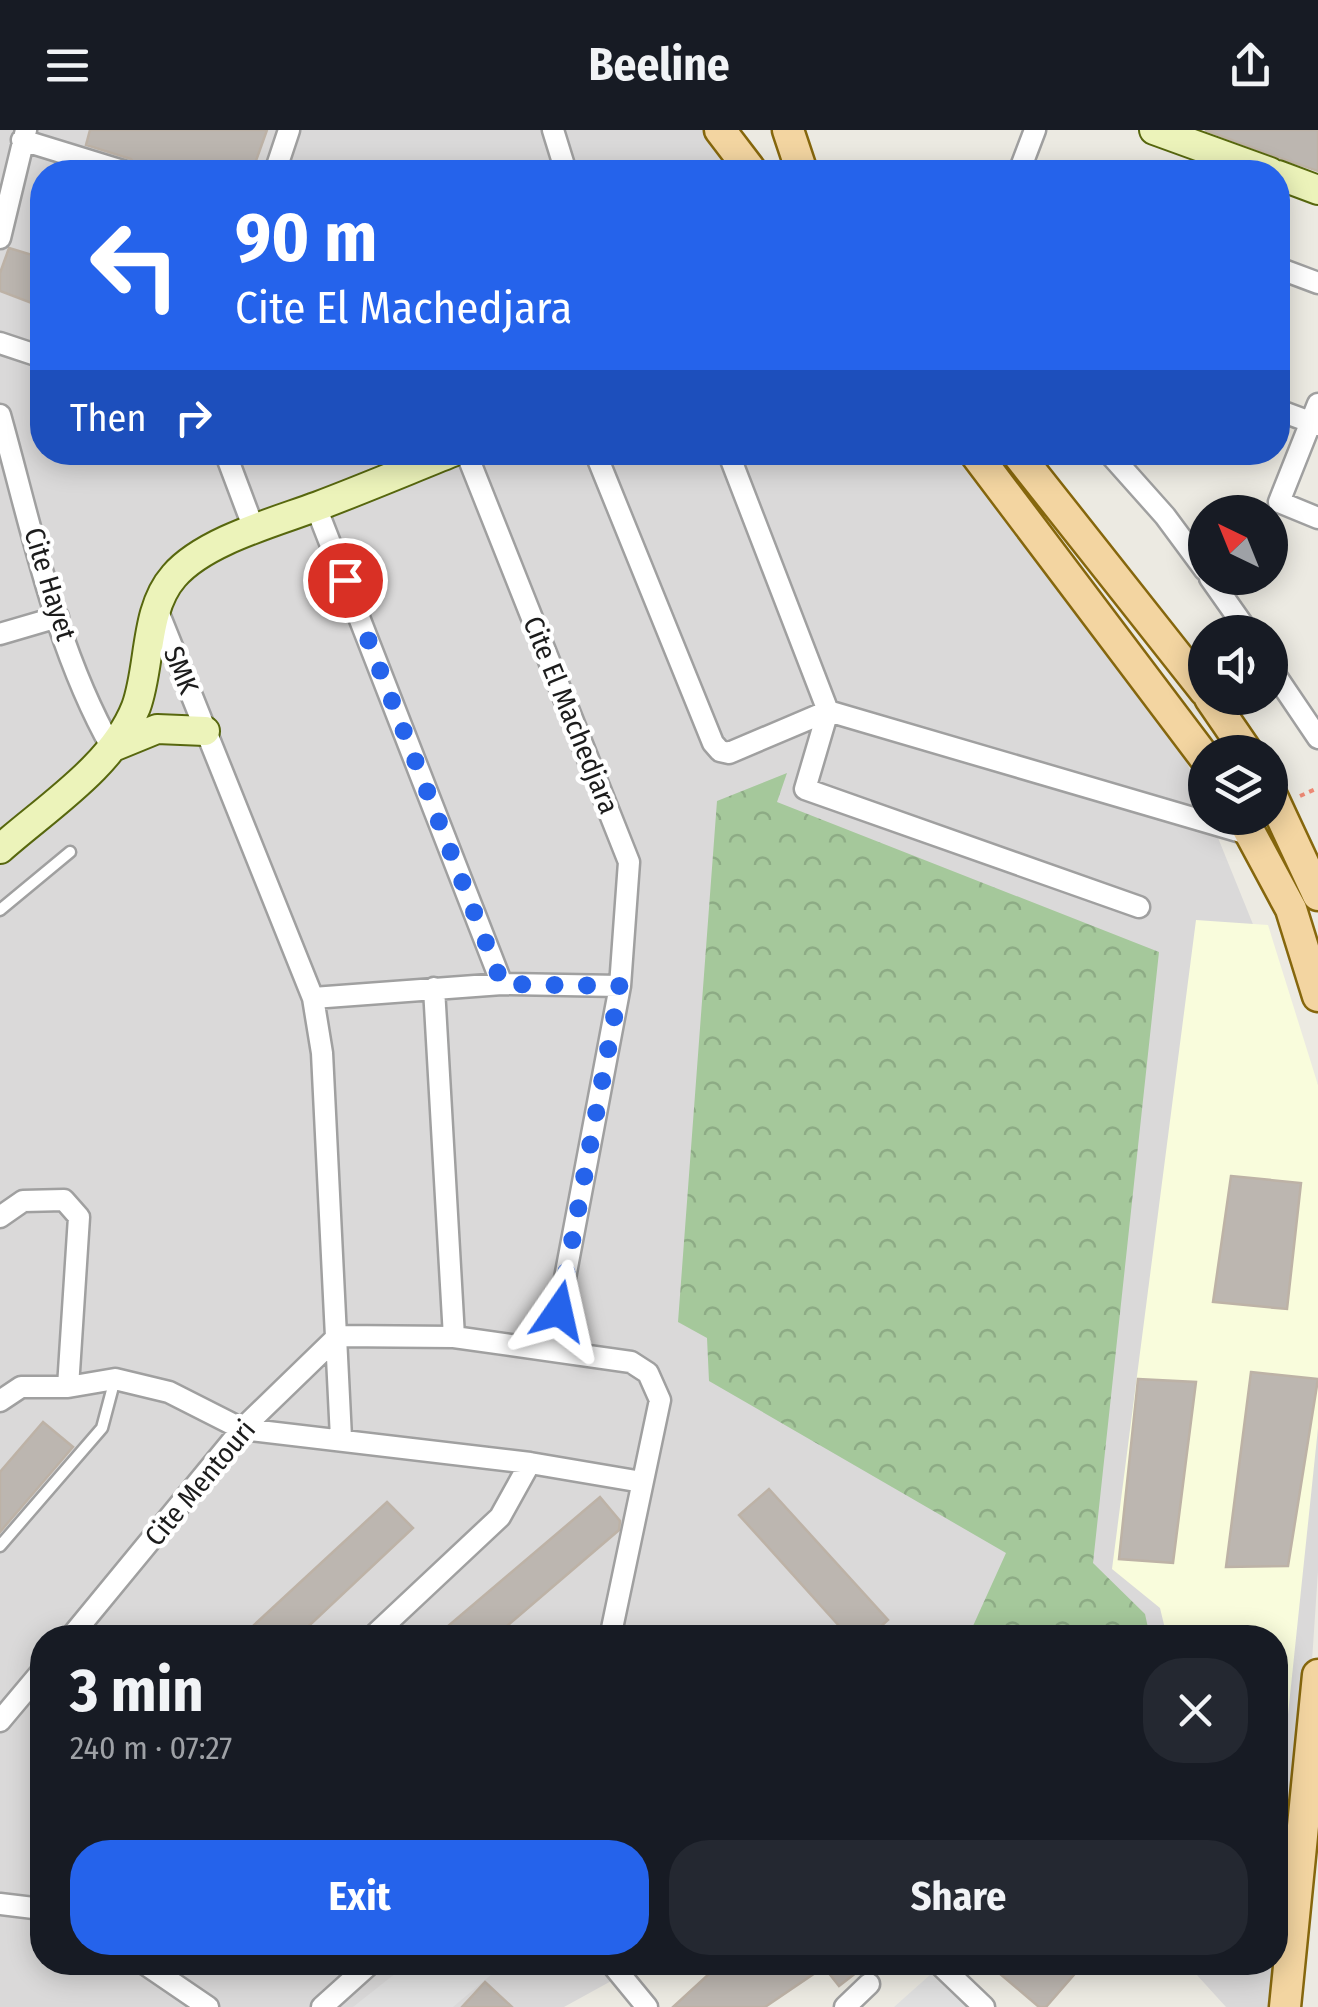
<!DOCTYPE html>
<html lang="en">
<head>
<meta charset="utf-8">
<style>
  body { margin:0; font-family:"Fira Sans Condensed",sans-serif; background:#242831; color:#f1f3f6; height:100vh; display:flex; flex-direction:column; font-size:38px; white-space:nowrap }
  * { box-sizing:border-box; margin:0 }
  p { font-size:32px; color:#9ea1a6 }
  .icon { flex:none; width:55px; height:55px; fill:none; stroke:currentColor; stroke-width:2; stroke-linecap:round; stroke-linejoin:round }
  .map { position:relative; flex:1; overflow:hidden }
  .drawer { position:absolute; left:30px; top:1495px; width:1258px; height:350px; display:flex; flex-direction:column; background:#171b24; border-radius:40px; box-shadow:0 5px 25px #0003 }
  .drawer>* { flex:none }
  .top-card { position:absolute; left:30px; top:30px; width:1260px; height:305px; border-radius:40px; box-shadow:0 5px 25px #0003; background:#2563eb; color:#fff; overflow:hidden }
  .needle { width:65px; rotate:317deg }
  .tools { position:absolute; left:1188px; top:365px; display:grid; gap:20px }
  .tools a { display:grid; place-items:center; width:100px; height:100px; border-radius:50%; background:#171b24; box-shadow:0 5px 25px #0003; font-size:50px }
  .pin { position:absolute; display:grid; place-items:center; width:85px; height:85px; color:#fff; margin:-42px; border:5px solid #fff; border-radius:50%; box-shadow:0 2px 10px #0007 }
  .me { position:absolute; width:110px; margin:-55px; rotate:11deg; stroke-linejoin:round; filter:drop-shadow(0 0 8px #0008) }
  .turn { display:flex; align-items:center; gap:35px; height:210px; padding:0 40px; font-size:45px }
  .turn .icon { width:130px; height:130px; stroke-width:2.5 }
  .turn b { display:block; font-size:70px; line-height:85px }
  .then { display:flex; align-items:center; height:95px; padding:0 40px; background:#0003; gap:20px; font-size:38px }
  .round { display:grid; place-items:center; flex:none; width:105px; height:105px; border-radius:40px; background:#242831 }
  .head { display:flex; align-items:center; justify-content:space-between; height:170px; padding:0 40px }
  h1 { font-size:60px; font-weight:700; line-height:75px }
  .cta { display:flex; gap:20px; margin-top:auto; padding:20px 40px }
  .cta a { flex:1; height:115px; border-radius:40px; background:#2563eb; color:#fff; font-size:40px; font-weight:700; line-height:115px; text-align:center }
  .cta a+a { background:#242831; color:#f1f3f6 }
  header { display:flex; justify-content:space-between; align-items:center; height:130px; padding:0 40px; background:#171b24; font-size:45px; font-weight:700 }
  .map>svg:first-child { display:block }
</style>
</head>
<body>
<header><svg class="icon" aria-label="menu" viewBox="0 0 24 24"><path d="M4 6h16M4 12h16M4 18h16"/></svg>Beeline<svg class="icon" aria-label="share" viewBox="0 0 24 24"><path d="M12 15V3M7 8l5-5 5 5M5 13v7h14v-7"/></svg></header>
<div class="map">
<svg width="1318" height="1877" viewBox="0 0 1318 1877">
  <defs>
    <pattern id="forest-crowns" width="20" height="18" patternUnits="userSpaceOnUse" patternTransform="scale(2.5)"><rect width="20" height="18" fill="#a5c89b"/><path d="M2 6a3 3 0 1 1 6 0M12 15a3 3 0 1 1 6 0" fill="none" stroke="#8dab85"/></pattern>
  </defs>
  <rect width="100%" height="100%" fill="#eceae2"/>
  <path fill="#dad9d9" d="M0,0h724l32,42h-714v280l922,1 218,298 23,55v12h5l108,267v486l-22,329 -23,107h-47l-40,-44 89,-1v-324h-1233v324l602,1 -80,44h-564z"/>
  <path fill="#f9fcdc" d="M1196,790l72,5 50,160v343l-42,401 -1,-191 -108,-1 -7,-29 -48,-39z"/>
  <path fill="url(#forest-crowns)" d="M787,643l-10,29 382,150 -66,611 52,51 5,23h-182l38,-84 -297,-172 -2,-43 -29,-16 39,-521z"/>
  <path fill="#e0e0e0" d="M410,1832h95v1l-52,44h-100z
    M931,1844l36,33h-73z"/>
  <path fill="#bcb6b0" stroke="#bdb2a6" stroke-width="2.5" d="M90,0h177l-15,42h-113l-8,-13 -45,-14z
    M1205,0h113v41l-38,-13z
    M9,118l33,10v49l-42,-16v-18z
    M1231,1046l70,7 -14,126 -74,-7z
    M1251,1242l67,7 -30,187 -62,1z
    M1138,1249l58,3 -23,181 -54,-4z
    M43,1292l30,25 -73,85v-60z
    M769,1359l119,131 -20,18h-18l-111,-123z
    M600,1367l20,24 -1,9 -126,108h-59z
    M387,1372l26,26 -117,110h-56z
    M722,1832h148l-31,24 -15,-19 -59,40h-92z
    M986,1832h99l-39,45h-7z
    M485,1852l27,25h-50z"/>
  <g fill="none" stroke-linecap="round" stroke-linejoin="round">
    <g stroke="#a0a0a0" stroke-width="15">
      <path id="lane" d="M0,780l70,-58
        M0,1416l102,-118 13,-49"/>
    </g>
    <g stroke="#a0a0a0" stroke-width="25">
      <path id="street" d="M553,0l13,42
        M22,10l104,32
        M275,42l14,-42
        M1019,42l16,-42
        M0,108l26,-108
        M1278,138l40,15
        M0,213l42,14
        M1318,274l-39,98 39,16
        M1278,280l40,15
        M0,285c31,110 55,233 112,333
        M225,322l29,77
        M466,322l163,410 -9,124 -68,361
        M595,322l118,291 7,8 9,2 99,-42 -100,-259
        M1108,322l57,64 40,54
        M316,377l186,477
        M1210,448l38,54
        M157,479l156,389 9,55 19,385
        M0,504l58,-17
        M1270,537l48,71
        M1139,777l-334,-118 23,-78 423,124
        M434,858l20,349
        M313,868l189,-14 118,2
        M0,1087l23,-16 41,-1 15,17 -11,170
        M0,1271l21,-14h47l47,-8 54,13 73,37 288,34 112,19
        M70,1508l172,-209 96,-93 116,1 177,25 17,11 12,27 -50,238
        M371,1508l129,-121 30,-54
        M0,1591l42,-50
        M0,1774l42,5
        M142,1832l66,45
        M610,1832l37,45
        M937,1832l47,45
        M322,1877l50,-45
        M845,1877l24,-23"/>
    </g>
    <g stroke="#57670e" stroke-width="32">
      <path id="secondary" d="M1154,0l116,42
        M1278,45l40,15
        M113,617l44,-18 48,2
        M0,719c46,-41 113,-83 136,-142 15,-41 8,-97 38,-131 30,-35 101,-54 144,-70 45,-17 90,-36 135,-54"/>
    </g>
    <g stroke="#86670d" stroke-width="35">
      <path id="primary" d="M720,0l32,42
        M788,0l14,42
        M974,322l231,306
        M1016,322l189,239
        M1210,568l37,54
        M1270,662l48,103
        M1242,688l49,91 27,87
        M1285,1877l33,-332"/>
    </g>
    <path stroke="#ec8974" stroke-width="4" stroke-dasharray="5 5" stroke-linecap="butt" d="M1300,666l18,-8"/>
    <use href="#lane" stroke="#fff" stroke-width="10"/>
    <use href="#street" stroke="#fff" stroke-width="20"/>
    <use href="#secondary" stroke="#ecf3ba" stroke-width="28"/>
    <use href="#primary" stroke="#f3d5a1" stroke-width="30"/>
  </g>
  <g fill="none" stroke-linecap="round" stroke-linejoin="round">
    <path stroke="#2563eb" stroke-width="18" stroke-dasharray="0 32.4" d="M345,450l157,404 118,2 -61,325"/>
  </g>
  <g text-anchor="middle" dominant-baseline="central" stroke-width="9" stroke-linejoin="round" paint-order="stroke">
    <g font-size="28" fill="#1c1c1c" stroke="#fff">
      <text transform="translate(50 454) rotate(73)">Cite Hayet</text>
      <text transform="translate(181 540) rotate(68)">SMK</text>
      <text transform="translate(571 585) rotate(68)">Cite El Machedjara</text>
      <text transform="translate(200 1353) rotate(-50)">Cite Mentouri</text>
    </g>
  </g>
</svg>
<div class="tools">
<a><svg class="needle" viewBox="-14 -14 28 28"><path d="M0-13l5 13h-10z" fill="#e53935"/><path d="M0 13l5-13h-10z" fill="#9ea1a6"/></svg></a>
<a><svg class="icon" aria-label="sound" viewBox="0 0 24 24"><path d="M4 9h4l5-4v14l-5-4H4zM17 9q2 3 0 6"/></svg></a>
<a><svg class="icon" aria-label="layers" viewBox="0 0 24 24"><path d="M12 4l9 5-9 5-9-5zM3 14l9 5 9-5"/></svg></a>
</div>
<div class="pin" style="left:345px;top:450px;background:#d93025"><svg class="icon" aria-label="arrive" viewBox="0 0 24 24"><path d="M6 21V4h12l-3 4 3 4H6"/></svg></div>
<svg class="me" style="left:559px;top:1181px" viewBox="-20 -20 40 40"><path d="M0-17L14 15 0 8-14 15z" fill="#2563eb" stroke="#fff" stroke-width="4"/></svg>
<div class="top-card">
<div class="turn"><svg class="icon" aria-label="left" viewBox="0 0 24 24"><path d="M17 20v-9H6M10 6l-5 5 5 5"/></svg><div><b>90 m</b>Cite El Machedjara</div></div>
<div class="then">Then<svg class="icon" aria-label="right" viewBox="0 0 24 24"><path d="M7 20v-9h11M14 6l5 5-5 5"/></svg></div>
</div>
<section class="drawer">
<div class="head"><div><h1>3 min</h1><p>240 m · 07:27</p></div><a class="round"><svg class="icon" aria-label="close" viewBox="0 0 24 24"><path d="M6 6l12 12M18 6L6 18"/></svg></a></div>
<div class="cta"><a>Exit</a><a>Share</a></div>
</section>
</div>
</body>
</html>
